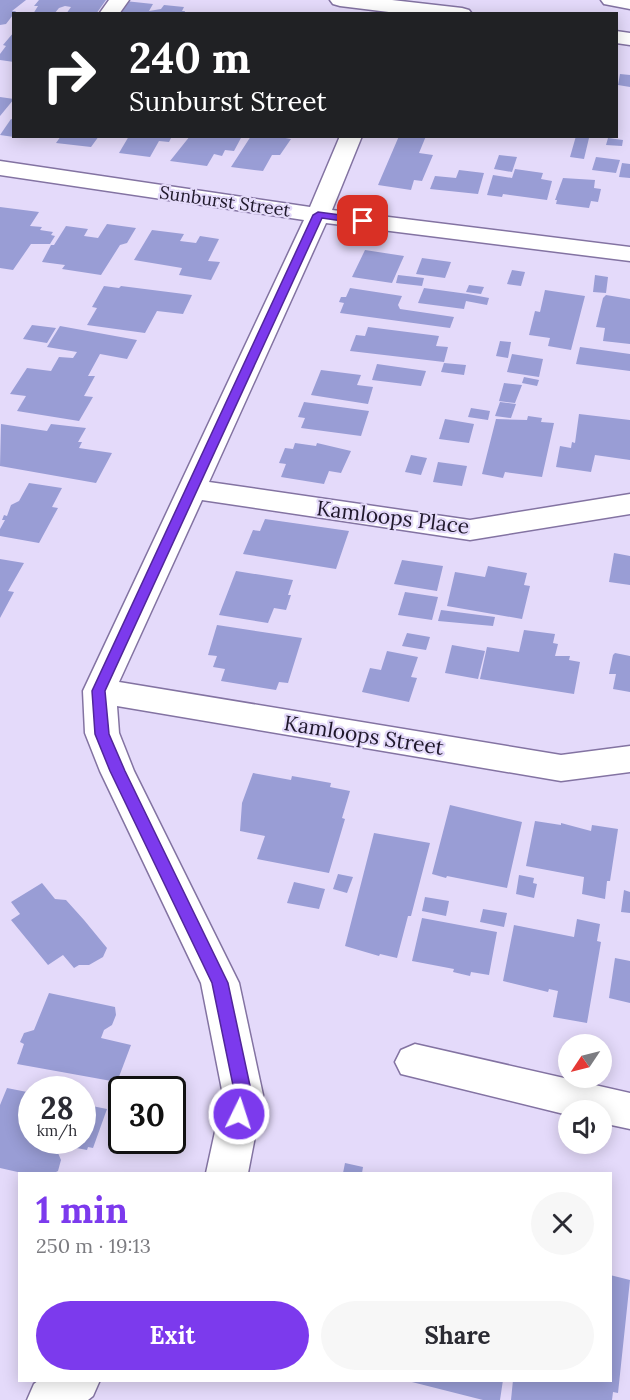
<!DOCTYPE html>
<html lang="en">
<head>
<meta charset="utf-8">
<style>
  body { margin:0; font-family:Lora,serif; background:#f7f7f7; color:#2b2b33; height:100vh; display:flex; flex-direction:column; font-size:22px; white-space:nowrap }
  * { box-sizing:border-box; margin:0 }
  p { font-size:20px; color:#7c7c81 }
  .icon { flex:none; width:33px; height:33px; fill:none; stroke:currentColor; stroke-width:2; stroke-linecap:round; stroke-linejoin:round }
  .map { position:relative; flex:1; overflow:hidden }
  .details { position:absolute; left:18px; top:1172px; width:594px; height:210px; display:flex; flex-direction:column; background:#fff; border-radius:0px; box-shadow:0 3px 15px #0003 }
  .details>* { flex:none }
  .top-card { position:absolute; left:12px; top:12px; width:606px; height:126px; border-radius:0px; box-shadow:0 3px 15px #0003; background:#202124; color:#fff; overflow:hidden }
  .needle { width:39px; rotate:235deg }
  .tools { position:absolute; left:558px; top:1034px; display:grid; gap:12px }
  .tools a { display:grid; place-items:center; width:54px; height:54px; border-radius:50%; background:#fff; box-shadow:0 3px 15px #0003; font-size:30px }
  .speed { position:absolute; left:18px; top:1076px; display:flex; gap:12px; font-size:30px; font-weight:700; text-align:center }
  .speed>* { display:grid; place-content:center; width:78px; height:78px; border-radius:50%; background:#fff; box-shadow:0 3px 15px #0003; line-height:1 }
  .speed small { font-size:15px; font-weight:400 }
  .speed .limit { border:3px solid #111; border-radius:9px; background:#fff; color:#111 }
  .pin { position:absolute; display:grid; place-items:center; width:51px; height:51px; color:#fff; margin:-26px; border-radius:12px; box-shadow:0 3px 9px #0006 }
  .me { position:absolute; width:66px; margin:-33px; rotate:4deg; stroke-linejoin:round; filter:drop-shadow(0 0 4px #0008) }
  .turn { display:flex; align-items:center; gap:21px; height:126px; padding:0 18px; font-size:27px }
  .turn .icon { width:78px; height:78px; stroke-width:2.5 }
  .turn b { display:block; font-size:42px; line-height:51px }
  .round { display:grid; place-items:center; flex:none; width:63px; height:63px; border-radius:32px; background:#f7f7f7 }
  .overview { display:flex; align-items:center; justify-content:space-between; height:102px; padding:0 18px }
  h1 { font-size:36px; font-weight:700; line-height:45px; color:#7c3aed }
  .action { display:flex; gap:12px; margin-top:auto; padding:12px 18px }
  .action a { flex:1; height:69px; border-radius:36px; background:#7c3aed; color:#fff; font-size:24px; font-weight:700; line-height:69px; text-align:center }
  .action a+a { background:#f7f7f7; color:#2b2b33 }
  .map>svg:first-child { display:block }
</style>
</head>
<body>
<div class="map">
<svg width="630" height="1400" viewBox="0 0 630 1400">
  <rect width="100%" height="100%" fill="#e4dafa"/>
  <path fill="#999dd5" d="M0,0h26l-14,11h4l-10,13 -6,1z
    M39,0h67l-10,14h-30l5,-7 -6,-1 -6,2 -5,6h-21l5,-8h-4z
    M125,1l28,3 -4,7 12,-2 3,-4 20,2 -2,4h3l-1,3h-68z
    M14,32v30l-14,-2v-6l6,-8 -3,-1z
    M620,74l10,1v12l-12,-2z
    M0,97l14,2 -14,17z
    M11,119l3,1v17l-14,-2z
    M61,136h38l-8,11 -35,-4z
    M129,136h43l-3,6 -10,-1 -9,16 -31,-4z
    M190,136h52l-8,15 -9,-1 -3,6 -8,-2 -7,12 -37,-5z
    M251,136h23l17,3 -11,16h-8l-9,16 -32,-4z
    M399,136h27l-7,17 14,2 -11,26 -8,-1 -3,10 -33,-5z
    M576,136l13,2 -5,21 -14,-2z
    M608,138l15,2 -1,6 -16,-1z
    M499,155l18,2 -5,15 -18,-3z
    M596,157l24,3 -4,13 -24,-3z
    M622,163l8,1v14l-11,-1z
    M515,169l28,4 -2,6 11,2 -5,19 -44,-6 -1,3 -15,-2 6,-20 19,3z
    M459,170l25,3 -6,21 -48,-5 5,-13 21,2z
    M563,178l32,2 -1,8 7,1 -3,13 -7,-1 -2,7 -33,-4 1,-4h-2z
    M0,207l39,5 -9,14 12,1 -2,3 13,2 -2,3 4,1 -5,8h-19l-18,26 -13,-2z
    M107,224l29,4 -9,15 -7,2 -19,30 -39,-6 3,-4 -23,-3 9,-17h3l12,-19 22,3 -4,7 14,2z
    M152,230l32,4 -4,7 16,2 4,-7 19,3 -11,22 12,1 -9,18 -32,-5 3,-7 -48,-8z
    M365,250l39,6 -12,27 -40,-6z
    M422,258l29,4 -6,16 -29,-4z
    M512,270l13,2 -4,14 -14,-2z
    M398,275l26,3 -2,8 -26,-3z
    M595,275l13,2 -2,16 -13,-1z
    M469,285l15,2 -3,7 -15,-2z
    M104,286l15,2 2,-2 71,9 -9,19 -26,-3 -12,22 -58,-8 10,-17 -5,-1z
    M350,288l52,8 -4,9 2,4 54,8 -4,11 -110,-15 4,-10 -5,-1 2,-5h5z
    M424,288l44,6 21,4 -2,7 -21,-4 -2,8 -46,-6z
    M545,290l40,6 -14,54 -23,-4 2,-8 -21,-3 6,-24 5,1z
    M606,295l24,4v45l-27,-3 2,-13 -9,-1 7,-29z
    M32,325l24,3 -9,15 -24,-4z
    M60,326l77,14 -10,19 -27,-5 -12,22h7l-11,20 9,1 -14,24 -62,-10 9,-15 -16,-2 17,-26 24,3 8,-14 14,1 4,-6 -30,-5z
    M368,327l71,9 -3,10 12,1 -4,15 -94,-11 6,-16 9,1z
    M500,341l11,1 -3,16 -12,-2z
    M580,347l50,7v17l-54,-7z
    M512,354l31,5 -4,18 -32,-5z
    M444,363l22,2 -2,10 -23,-3z
    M377,364l49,7 -5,15 -49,-6z
    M321,370l40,5 -4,10 16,2 -5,17 -57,-9z
    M524,377l15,3 -2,6 -15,-3z
    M504,383l18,2 -7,18 -16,-2z
    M304,402l65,9 -8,25 -60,-8 4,-10 -7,-1z
    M500,402l16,2 -5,14 -16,-2z
    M471,408l19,3 -2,9 -20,-3z
    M579,414l51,6v40l-35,-5 -4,17 -35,-5 4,-21 11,2 1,-6 3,1z
    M528,416l14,2 -1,4 13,1 -12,54 -37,-5 -2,6 -21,-4 14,-55 31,1z
    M445,419l29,5 -5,19 -30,-4z
    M1,424l46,7 4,-7 35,4 -8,14h4l-3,6 33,5 -16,30 -96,-17z
    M295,443l21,3 1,-3 34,8 -10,22 -12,-2 -5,13 -43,-7 5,-13 -7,-1 6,-15 8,1z
    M411,455l16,3 -6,17 -16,-3z
    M438,462l29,4 -5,20 -29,-4z
    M29,483l33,5 -10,19 6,1 -19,35 -39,-7v-7l5,-9h-3l2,-5 3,1 4,-11 8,-4z
    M265,519l84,12 -13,38 -93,-15 10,-24 7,1z
    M614,553l16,3v29l-21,-3z
    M0,559l24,4 -16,28 6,1 -14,26z
    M402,560l41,6 -6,25 -43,-7z
    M488,566l39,7 -3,12 6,1 -8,33 -75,-13 8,-34 30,5z
    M236,571l57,9 -5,15h3l-5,15 -12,-2 -6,15 -49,-8z
    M405,592l33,5 -6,23 -34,-5z
    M441,610l54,7 -2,9 -55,-5z
    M217,625l85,13 -14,45 -9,-1 -3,8 -55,-9 4,-12 -12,-2 4,-11 -9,-1z
    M524,630l31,4 -2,9 5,1 -3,12h15l-1,4 11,2 -6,32 -94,-15 7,-32 32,5z
    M407,633l23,4 -4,13 -24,-4z
    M452,645l33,6 -7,28 -33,-6z
    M387,651l31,6 -7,20 6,1 -8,24 -47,-10 8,-24 11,2z
    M615,653l15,3v36l-17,-3 3,-15h-7l4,-19z
    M253,773l38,7 1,-4 39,7 -1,4 20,4 -8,27 3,1 -16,54 -72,-14 8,-23 -25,-5 2,-28z
    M450,805l72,17 -15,66 -60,-12 -1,2 -14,-4z
    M535,821l26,4v-2l30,8 1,-6 26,4 -8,52h-3l-2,18 -23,-5 2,-17 -58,-11z
    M374,833l56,10 -19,73h-3l-11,42 -17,-4 -1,2 -34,-10z
    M338,874l15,3 -6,16 -14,-4z
    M519,875l15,3 -1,5 4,1 -3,14 -18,-4z
    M294,882l31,7 -6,20 -32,-6z
    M42,883l13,16 11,1 18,20 23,28 -4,9 -14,8h-10l-5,3 -11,-13 -15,10 -37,-45 9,-6 -9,-12z
    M624,890l6,2v21l-9,-1z
    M425,897l24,4 -3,15 -24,-5z
    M483,909l24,4 -3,14 -24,-5z
    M422,918l75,14 -8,43 -18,-3 -1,4 -17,-4 1,-3 -42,-8z
    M577,919l23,5 -3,17 4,1 -14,81 -34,-6 5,-26 -9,-2 -1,3 -45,-11 11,-56 60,12z
    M615,958l15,3v42l-21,-5z
    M49,993l66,14 1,8 -4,10 -8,5 -3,8 30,7 -14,37 -100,-18 7,-20 -4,-2 4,-9 10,-3z
    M7,1088l25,5v47h50v-36l25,5 -14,39 -5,-1 -1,3 -26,-5 -3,8 3,7 -3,11 -4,2h-32l-22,-5v-63z
    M345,1163l18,4 -1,6h-19z
    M610,1275l20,5 -12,113 -5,-1 -1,8h-101l2,-20h97z
    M404,1380h99l-3,20h-17z"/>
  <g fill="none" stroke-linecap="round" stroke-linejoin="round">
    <g stroke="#8373a2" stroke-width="3">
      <path id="minor" d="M109,0h20l-10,14h-20z
        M330,0h62l70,8 7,2 3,4h-67l-65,-8 -7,-2z
        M616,31l14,2v12l-14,-2z
        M340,136h22l-30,74 298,37v14l-304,-38 -117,259 261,38 160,-26v20l-160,26 -268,-40 -83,182 442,73 69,-9v26l-69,9 -444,-75 2,27 15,38 105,212 24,112 -15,78h-42l17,-78 -22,-112 -101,-212 -15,-38 -2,-42 221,-471 -304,-45v-14l310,46z
        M415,1044l215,49v36l-28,-6v-13h-34v5l-167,-41 -6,-12 6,-12z
        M39,1380h61l-7,16 -5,4h-61l7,-16z"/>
    </g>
    <g stroke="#8373a2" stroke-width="3">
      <path id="major" d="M601,0h29v9l-26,-5z"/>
    </g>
    <use href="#minor" fill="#fff" fill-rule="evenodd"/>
    <use href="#major" fill="#fff" fill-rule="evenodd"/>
  </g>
  <path fill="#7c3aed" stroke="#51269a" stroke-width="1.5" d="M318,212l45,6 5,3 -5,3 -41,-6 -217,473 4,43 16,37 103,212 24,112 -7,25 -6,2 -6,-2 -2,-6 4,-19 -23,-112 -102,-212 -15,-37 -3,-43 221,-476z"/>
  <g text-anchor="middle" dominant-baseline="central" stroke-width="4.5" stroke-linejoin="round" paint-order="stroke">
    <g font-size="18" fill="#1f182b" stroke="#e4dafa">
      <text transform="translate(225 201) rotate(8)">Sunburst Street</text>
    </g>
    <g font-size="21" fill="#1f182b" stroke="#e4dafa">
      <text transform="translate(393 517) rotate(7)">Kamloops Place</text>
      <text transform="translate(364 735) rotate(9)">Kamloops Street</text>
    </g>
  </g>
</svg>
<div class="tools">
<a><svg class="needle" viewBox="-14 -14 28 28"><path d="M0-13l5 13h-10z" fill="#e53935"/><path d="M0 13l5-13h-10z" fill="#7c7c81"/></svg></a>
<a><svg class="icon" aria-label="sound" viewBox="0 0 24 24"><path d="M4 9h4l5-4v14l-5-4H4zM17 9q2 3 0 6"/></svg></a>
</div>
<div class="speed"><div>28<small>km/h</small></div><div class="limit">30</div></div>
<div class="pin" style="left:363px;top:221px;background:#d93025"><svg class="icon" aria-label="arrive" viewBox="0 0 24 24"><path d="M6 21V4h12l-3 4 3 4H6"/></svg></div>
<svg class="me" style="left:239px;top:1114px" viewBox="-20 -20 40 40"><circle r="17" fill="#7c3aed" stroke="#fff" stroke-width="3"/><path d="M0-11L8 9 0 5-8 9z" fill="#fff"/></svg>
<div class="top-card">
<div class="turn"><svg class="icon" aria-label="right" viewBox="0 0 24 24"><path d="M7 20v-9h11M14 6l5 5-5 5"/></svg><div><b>240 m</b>Sunburst Street</div></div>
</div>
<section class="details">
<div class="overview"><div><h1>1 min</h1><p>250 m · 19:13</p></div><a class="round"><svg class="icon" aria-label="close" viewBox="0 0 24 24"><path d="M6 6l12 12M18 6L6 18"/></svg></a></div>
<div class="action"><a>Exit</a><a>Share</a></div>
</section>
</div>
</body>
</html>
